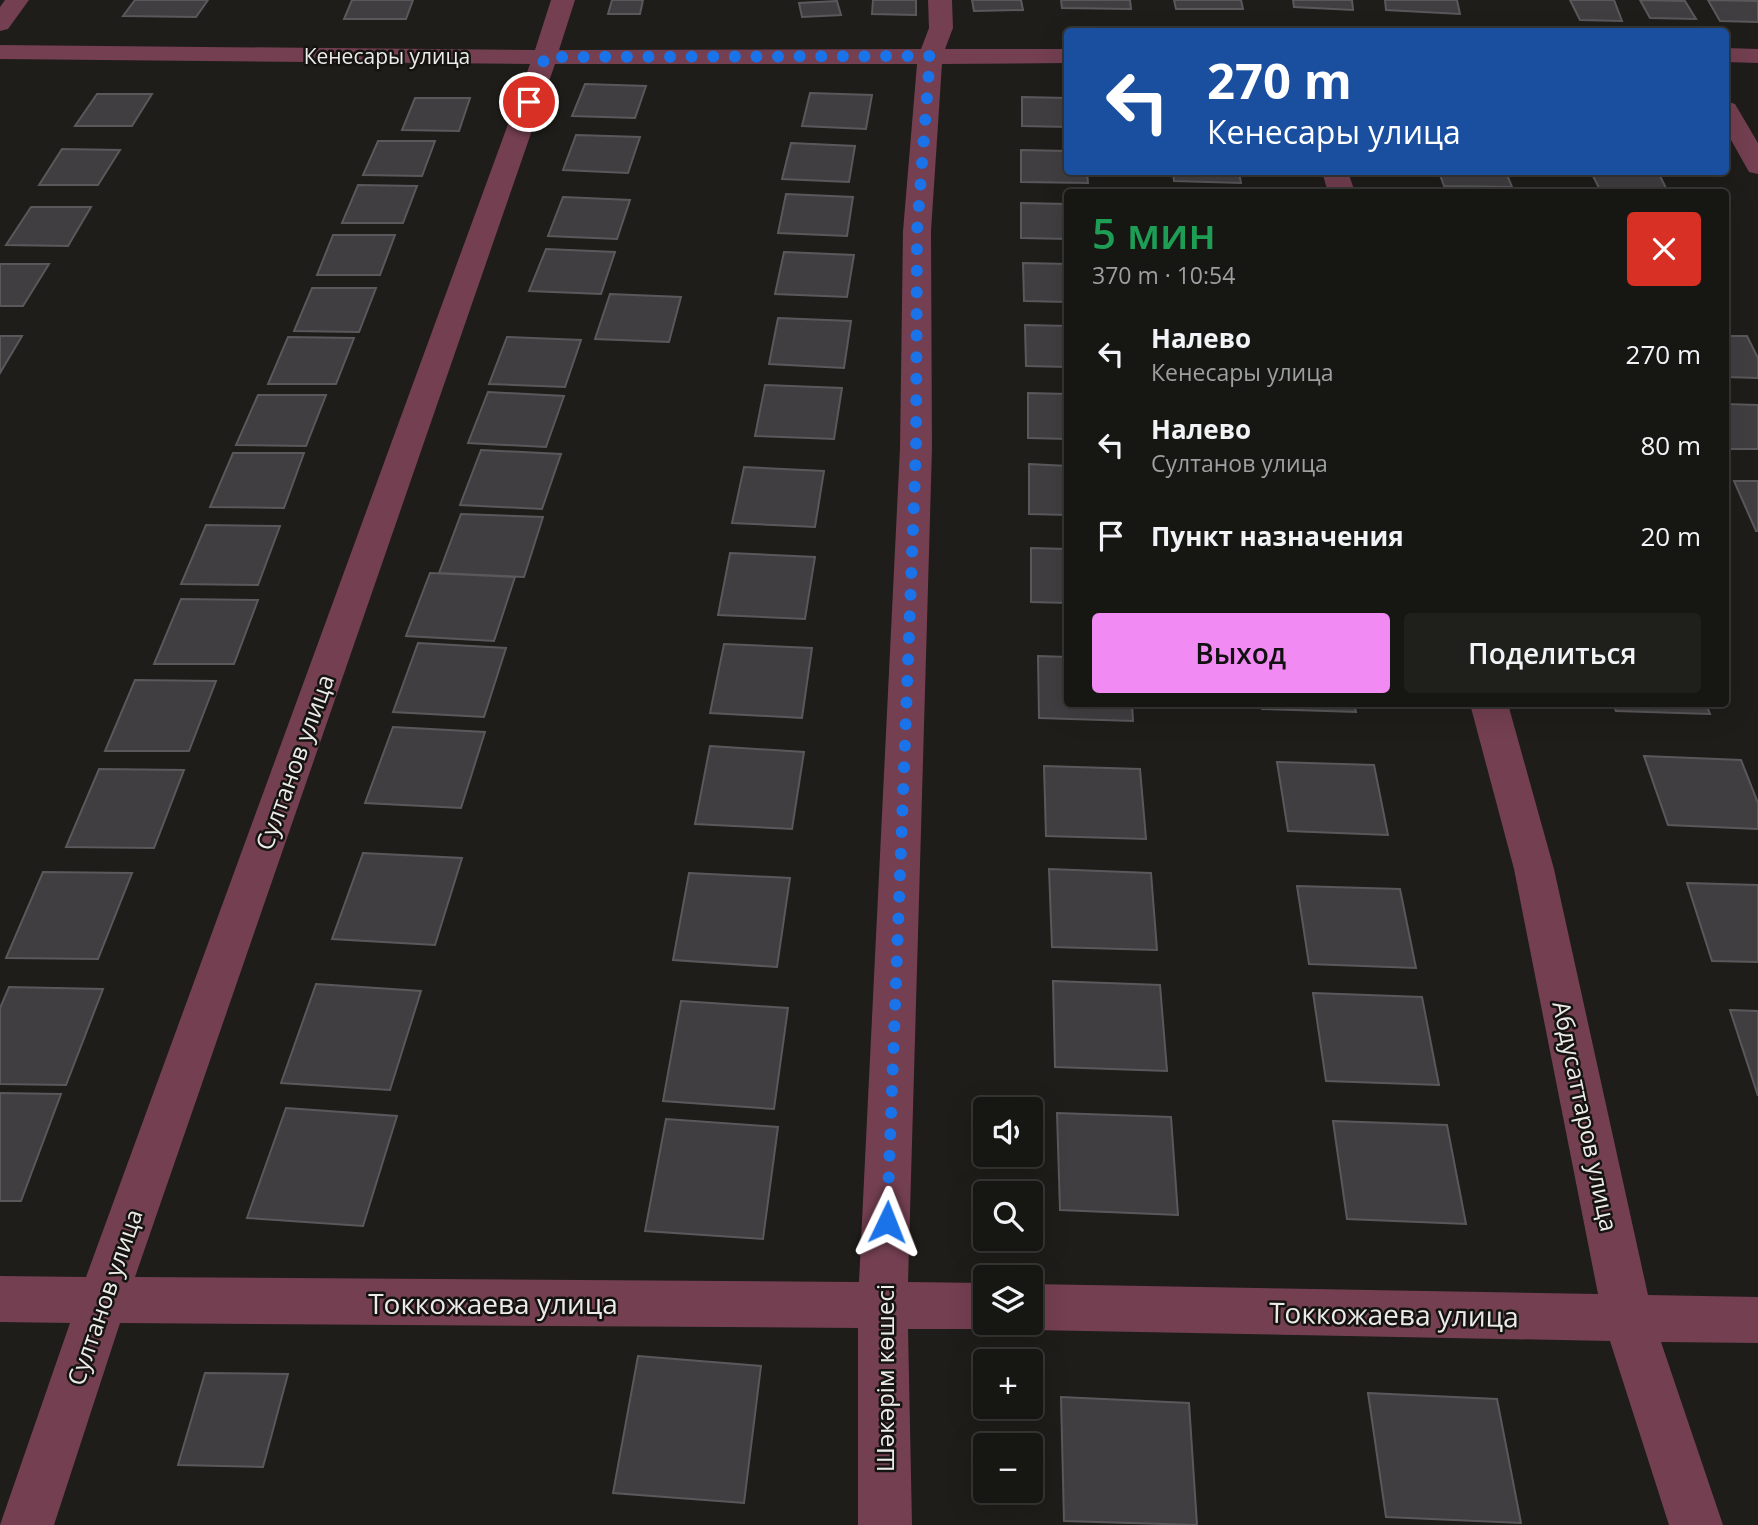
<!DOCTYPE html>
<html lang="ru">
<head>
<meta charset="utf-8">
<style>
  body { margin:0; font-family:"Open Sans",sans-serif; background:#1f1f1c; color:#f1f3f6; height:100vh; display:flex; flex-direction:column; font-size:26px; white-space:nowrap }
  * { box-sizing:border-box; margin:0 }
  p { font-size:23px; color:#9e9fa0 }
  .icon { flex:none; width:38px; height:38px; fill:none; stroke:currentColor; stroke-width:2; stroke-linecap:round; stroke-linejoin:round }
  .map { position:relative; flex:1; overflow:hidden }
  .side { position:absolute; left:1064px; top:189px; width:665px; height:518px; display:flex; flex-direction:column; background:#161613; border-radius:7px; box-shadow:0 7px 28px #0002,0 0 0 2px #353533 }
  .side>* { flex:none }
  .top-card { position:absolute; left:1064px; top:28px; width:665px; height:147px; border-radius:7px; box-shadow:0 7px 28px #0002,0 0 0 2px #353533; background:#1a4fa0; color:#fff; overflow:hidden }
  .controls { position:absolute; left:973px; top:1097px; display:grid; gap:14px }
  .controls a { display:grid; place-items:center; width:70px; height:70px; border-radius:7px; background:#161613; box-shadow:0 7px 28px #0002,0 0 0 2px #353533; font-size:35px }
  .pin { position:absolute; display:grid; place-items:center; width:60px; height:60px; color:#fff; margin:-30px; border:4px solid #fff; border-radius:50%; box-shadow:0 2px 7px #0007 }
  .me { position:absolute; width:77px; margin:-38px; rotate:2deg; stroke-linejoin:round; filter:drop-shadow(0 0 5px #0008) }
  .turn { display:flex; align-items:center; gap:24px; height:147px; padding:0 28px; font-size:32px }
  .turn .icon { width:91px; height:91px; stroke-width:2.5 }
  .turn b { display:block; font-size:49px; line-height:60px }
  .round { display:grid; place-items:center; flex:none; width:74px; height:74px; border-radius:7px; background:#1f1f1c }
  .headline { display:flex; align-items:center; justify-content:space-between; height:119px; padding:0 28px }
  h1 { font-size:42px; font-weight:600; line-height:52px; color:#1e9e55 }
  .action { display:flex; gap:14px; margin-top:auto; padding:14px 28px }
  .action a { flex:1; height:80px; border-radius:7px; background:#f28af3; color:#111; font-size:28px; font-weight:600; line-height:80px; text-align:center }
  .action a+a { background:#1f1f1c; color:#f1f3f6 }
  ul { padding:0; list-style:none }
  li { display:flex; align-items:center; gap:21px; height:91px; padding:0 28px }
  li div { flex:1 }
  li b { display:block; font-size:26px }
  li em { font-style:normal }
  .map>svg:first-child { display:block }
</style>
</head>
<body>
<div class="map">
<svg width="1758" height="1525" viewBox="0 0 1758 1525">
  <rect width="100%" height="100%" fill="#1e1d19"/>
  <path fill="#403e41" stroke="#5b585c" stroke-width="2" d="M135,0h73l-12,17 -73,-1z
    M352,0h61l-7,19h-62z
    M612,0h31l-3,14h-32z
    M873,0h43v15l-44,-1z
    M972,0h49l2,10 -49,1z
    M1061,0h69l1,9 -69,-1z
    M1174,0h67l2,9h-67z
    M1293,0h59l1,10 -59,-3z
    M1385,0h72l3,14 -74,-4z
    M1570,0h44l8,21 -42,-1z
    M1640,0l45,1 11,18 -46,-1z
    M1708,0l50,1v21l-38,-1z
    M837,1l4,14 -39,2 -3,-14z
    M585,84l61,2 -11,32 -63,-2z
    M810,93l62,2 -6,34 -64,-3z
    M97,94h55l-20,32h-57z
    M1022,97l46,1v29l-46,-1z
    M415,98h55l-11,33 -57,-1z
    M576,135l64,2 -12,36 -65,-3z
    M378,141h57l-13,35 -59,-1z
    M791,143l64,3 -6,36 -67,-3z
    M62,149l58,1 -22,35h-59z
    M1021,150l47,1v21h19l1,11 -67,-1z
    M1173,172h66l2,11 -67,-2z
    M1439,172h67l6,15 -68,-1z
    M1591,172h67l10,20 -68,-2z
    M358,185l59,1 -14,37h-61z
    M786,194l67,3 -6,39 -69,-3z
    M563,197l67,3 -13,39 -69,-3z
    M1021,203l47,1v35l-47,-1z
    M31,207h60l-23,39 -62,-1z
    M333,235h62l-15,40h-63z
    M546,249l69,3 -14,42 -72,-3z
    M784,252l70,3 -7,42 -72,-3z
    M1023,263l45,1v38l-44,-1z
    M0,264h49l-26,42h-23z
    M312,288h64l-17,44 -65,-1z
    M610,294l71,3 -12,45 -74,-3z
    M778,318l73,3 -7,47 -75,-4z
    M1025,325l43,1v41l-42,-1z
    M0,336h22l-22,37z
    M1726,336h21l11,22v20l-32,-1z
    M288,337l66,1 -18,46h-68z
    M507,337l74,3 -16,47 -76,-3z
    M765,385l77,3 -8,51 -79,-3z
    M488,392l76,4 -18,51 -78,-4z
    M1028,393l40,1v45l-40,-1z
    M258,395h68l-20,51 -70,-1z
    M1726,404l32,1v44h-32z
    M481,450l80,4 -19,55 -82,-4z
    M233,453h71l-20,55 -74,-1z
    M1029,464l39,2v49l-39,-1z
    M744,467l80,4 -9,56 -83,-4z
    M1734,481h24v50h-2z
    M461,514l82,3 -19,60 -85,-4z
    M206,525l74,1 -22,59 -77,-1z
    M1031,548l37,1v54l-37,-1z
    M730,553l85,4 -10,62 -87,-4z
    M430,573l85,4 -21,64 -88,-5z
    M181,599l77,1 -24,64h-80z
    M418,643l88,5 -22,69 -91,-5z
    M724,644l88,4 -10,70 -92,-5z
    M1038,656l30,1v47h64l1,17 -94,-3z
    M135,680l81,1 -27,70h-84z
    M1261,704h93l2,8 -94,-3z
    M1613,704h93l4,10 -94,-3z
    M393,727l92,5 -24,76 -96,-5z
    M710,746l94,6 -12,77 -97,-5z
    M1644,756l97,4 17,43v26l-90,-4z
    M1277,762l97,3 14,70 -100,-4z
    M1044,766l96,3 6,70 -100,-3z
    M99,769l85,1 -30,78 -88,-1z
    M363,853l99,5 -27,87 -103,-6z
    M1049,869l102,4 6,77 -105,-3z
    M43,872l89,1 -34,86 -92,-1z
    M689,873l101,5 -13,89 -104,-7z
    M1687,883l71,2v77l-46,-1z
    M1297,886l103,3 16,79 -107,-4z
    M1053,981l107,4 7,86 -112,-4z
    M316,984l105,7 -31,99 -109,-7z
    M9,987l94,2 -37,96 -66,-1v-76z
    M1313,993l109,4 17,88 -113,-4z
    M681,1001l107,7 -14,101 -111,-8z
    M1730,1010l28,1v85z
    M0,1093l61,1 -40,107h-21z
    M286,1108l111,8 -34,110 -116,-8z
    M1057,1113l114,4 7,98 -118,-5z
    M666,1119l112,8 -15,112 -118,-8z
    M1333,1121l114,4 19,99 -119,-5z
    M638,1356l123,10 -17,137 -131,-10z
    M205,1373l83,1 -25,93 -85,-2z
    M1368,1393l129,6 24,124 -135,-6z
    M1061,1397l128,6 8,122 -133,-4z"/>
  <g fill="none" stroke-linecap="round" stroke-linejoin="round">
    <path fill="#733f51" fill-rule="evenodd" d="M5,0h24l-21,29 -8,2v-24z
      M551,0h24l-16,50 362,-1 8,-21 -1,-28h24l1,28 -8,21h123v14l-126,1 -11,167 1,217 -24,834 77,1v40h16l-16,6h-77l4,196h-54v-197l-738,-5 -66,202h-54l70,-202 -70,-1v-46l86,1 444,-1213 -530,-5v-14l535,5zM555,64h362l-14,167 -3,217 -41,834 -724,-5z
      M1726,48l32,1v14l-32,-1z
      M1726,101l9,3 23,39v31l-9,-2 -23,-41z
      M1322,172h26l7,20h-27z
      M1470,704h38l46,165 94,426 110,2v46l-97,-1 62,183h-54l-59,-184 -579,-11 -18,-7h18v-39l567,10 -84,-425z"/>
  </g>
  <g fill="none" stroke-linecap="round" stroke-linejoin="round">
    <path stroke="#1a73e8" stroke-width="12" stroke-dasharray="0 21.6" d="M529,102l16,-45 385,-1 -13,175 -1,217 -29,774"/>
  </g>
  <g text-anchor="middle" dominant-baseline="central" stroke-width="5" stroke-linejoin="round" paint-order="stroke">
    <g font-size="21" fill="#ecebe9" stroke="#151410">
      <text x="387" y="56">Кенесары улица</text>
    </g>
    <g font-size="24" fill="#ecebe9" stroke="#151410">
      <text transform="translate(294 762) rotate(-70)">Султанов улица</text>
      <text transform="translate(1586 1116) rotate(78)">Абдусаттаров улица</text>
      <text transform="translate(104 1297) rotate(-71)">Султанов улица</text>
      <text transform="translate(884 1378) rotate(-90)">Шәкәрім көшесі</text>
    </g>
    <g font-size="28" fill="#ecebe9" stroke="#151410">
      <text x="493" y="1303">Токкожаева улица</text>
      <text transform="translate(1394 1314) rotate(1)">Токкожаева улица</text>
    </g>
  </g>
</svg>
<div class="controls">
<a><svg class="icon" aria-label="sound" viewBox="0 0 24 24"><path d="M4 9h4l5-4v14l-5-4H4zM17 9q2 3 0 6"/></svg></a>
<a><svg class="icon" aria-label="search" viewBox="0 0 24 24"><circle cx="10" cy="10" r="6"/><path d="M15 15l6 6"/></svg></a>
<a><svg class="icon" aria-label="layers" viewBox="0 0 24 24"><path d="M12 4l9 5-9 5-9-5zM3 14l9 5 9-5"/></svg></a>
<a>+</a>
<a>−</a>
</div>
<div class="pin" style="left:529px;top:102px;background:#d93025"><svg class="icon" aria-label="arrive" viewBox="0 0 24 24"><path d="M6 21V4h12l-3 4 3 4H6"/></svg></div>
<svg class="me" style="left:887px;top:1222px" viewBox="-20 -20 40 40"><path d="M0-17L14 15 0 8-14 15z" fill="#1a73e8" stroke="#fff" stroke-width="4"/></svg>
<div class="top-card">
<div class="turn"><svg class="icon" aria-label="left" viewBox="0 0 24 24"><path d="M17 20v-9H6M10 6l-5 5 5 5"/></svg><div><b>270 m</b>Кенесары улица</div></div>
</div>
<section class="side">
<div class="headline"><div><h1>5 мин</h1><p>370 m · 10:54</p></div><a class="round" style="background:#d93025;color:#fff"><svg class="icon" aria-label="close" viewBox="0 0 24 24"><path d="M6 6l12 12M18 6L6 18"/></svg></a></div>
<ul>
<li><svg class="icon" aria-label="left" viewBox="0 0 24 24"><path d="M17 20v-9H6M10 6l-5 5 5 5"/></svg><div><b>Налево</b><p>Кенесары улица</p></div><em>270 m</em></li>
<li><svg class="icon" aria-label="left" viewBox="0 0 24 24"><path d="M17 20v-9H6M10 6l-5 5 5 5"/></svg><div><b>Налево</b><p>Султанов улица</p></div><em>80 m</em></li>
<li><svg class="icon" aria-label="arrive" viewBox="0 0 24 24"><path d="M6 21V4h12l-3 4 3 4H6"/></svg><div><b>Пункт назначения</b></div><em>20 m</em></li>
</ul>
<div class="action"><a>Выход</a><a>Поделиться</a></div>
</section>
</div>
</body>
</html>
